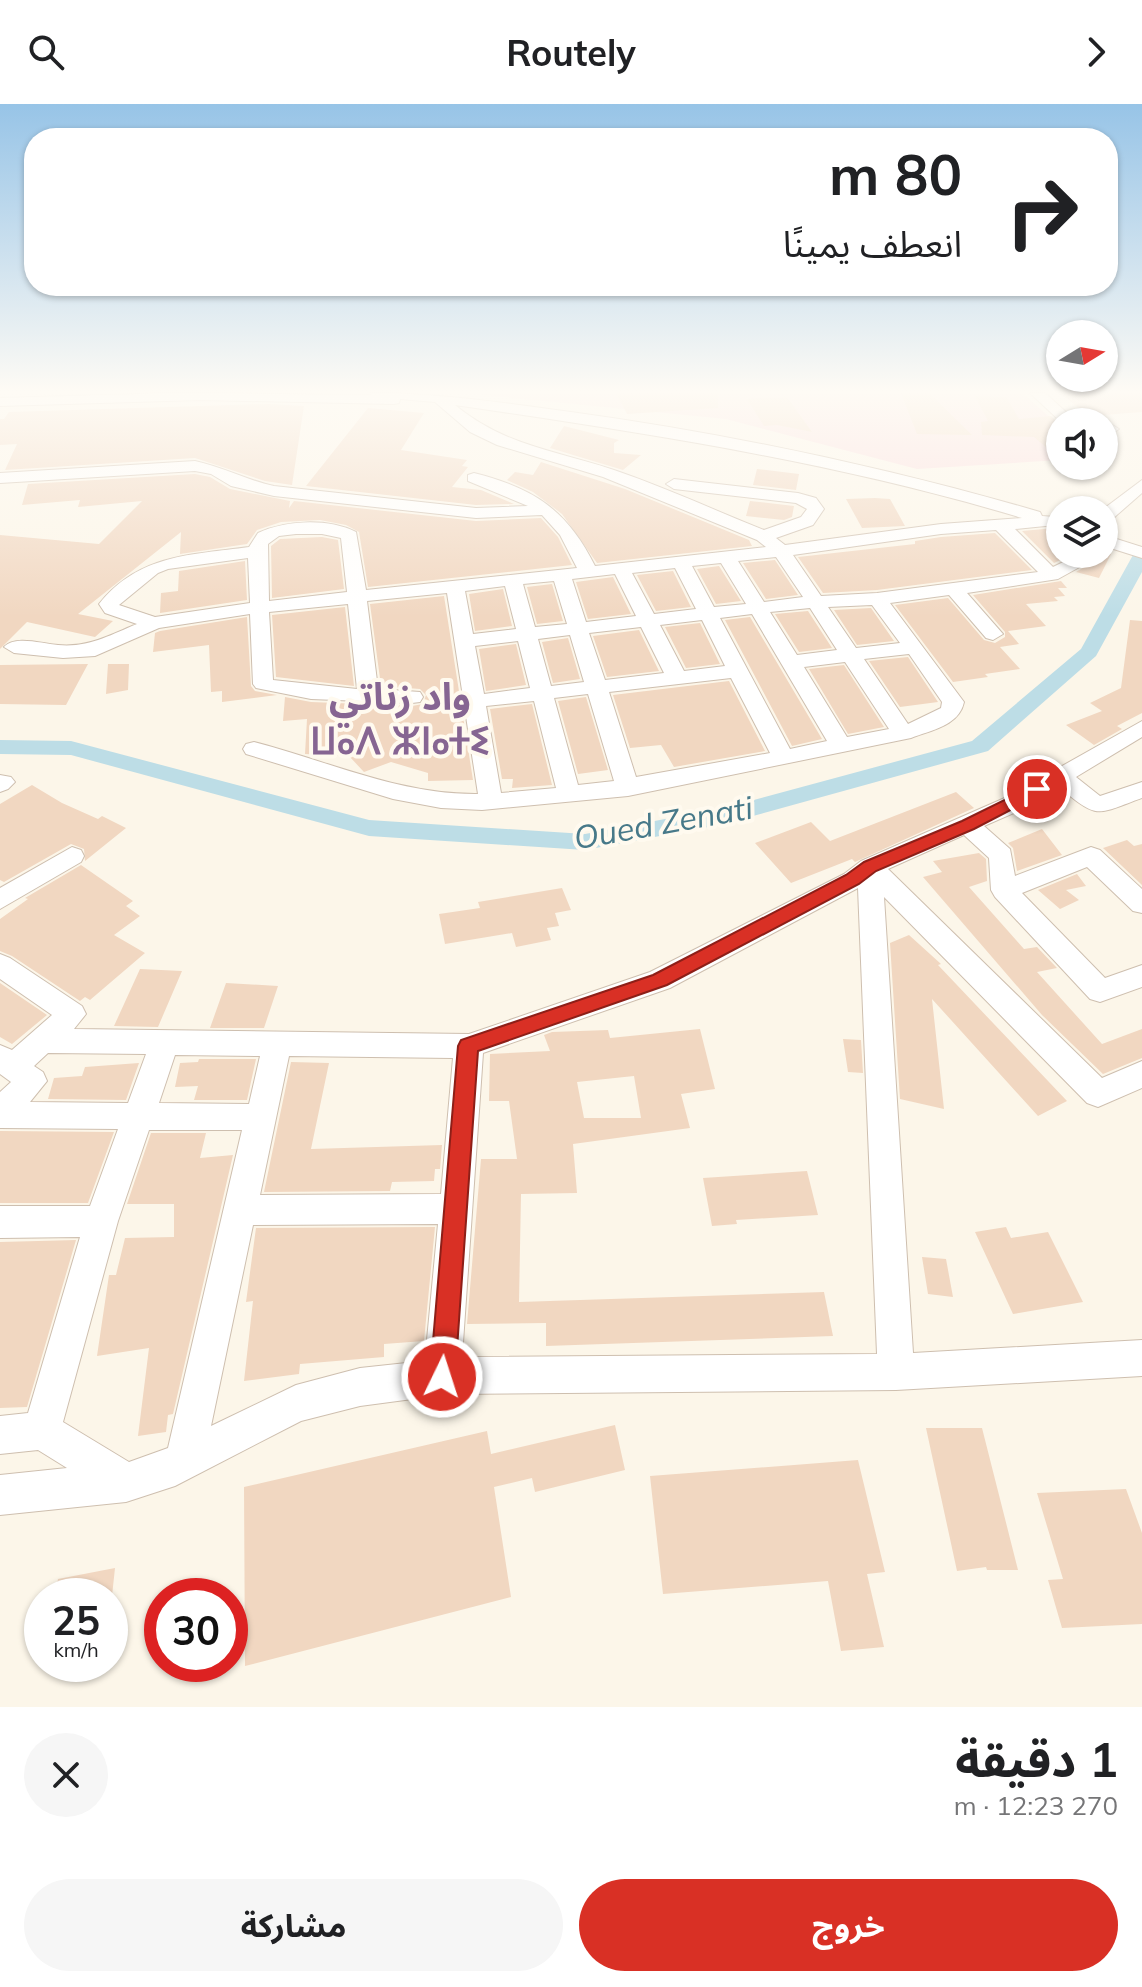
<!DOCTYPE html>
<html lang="ar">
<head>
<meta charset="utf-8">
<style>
  body { margin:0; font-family:Mulish,"Noto Sans Arabic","Noto Sans Tifinagh",sans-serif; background:#f6f6f6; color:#202124; direction:rtl; height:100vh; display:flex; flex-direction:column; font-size:30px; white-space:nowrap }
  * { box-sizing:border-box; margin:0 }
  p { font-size:26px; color:#757577 }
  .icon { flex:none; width:44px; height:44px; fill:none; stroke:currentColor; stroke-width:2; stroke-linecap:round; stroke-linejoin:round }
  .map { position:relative; height:1603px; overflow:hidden; direction:ltr }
  .sheet { display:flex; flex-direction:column; background:#fff; flex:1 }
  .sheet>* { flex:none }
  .top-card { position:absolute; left:24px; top:24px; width:1094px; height:168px; border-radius:32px; box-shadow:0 2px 6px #0004; direction:rtl; background:#fff; color:#202124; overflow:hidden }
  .needle { width:52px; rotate:79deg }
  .tools { position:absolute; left:1046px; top:216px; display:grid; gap:16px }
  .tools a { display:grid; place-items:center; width:72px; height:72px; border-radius:50%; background:#fff; box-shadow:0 2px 6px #0004; font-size:40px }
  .speed { position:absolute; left:24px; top:1474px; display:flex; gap:16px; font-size:40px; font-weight:700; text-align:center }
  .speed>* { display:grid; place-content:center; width:104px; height:104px; border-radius:50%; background:#fff; box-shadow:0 2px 6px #0004; line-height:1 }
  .speed small { font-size:20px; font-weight:400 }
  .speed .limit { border:12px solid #d22; background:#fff; color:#111 }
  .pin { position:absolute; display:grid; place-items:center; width:68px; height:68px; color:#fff; margin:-34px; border:4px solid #fff; border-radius:50%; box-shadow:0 2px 8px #0007 }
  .me { position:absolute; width:88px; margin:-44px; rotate:4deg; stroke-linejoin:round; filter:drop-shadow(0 0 6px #0008) }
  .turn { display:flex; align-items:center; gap:28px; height:168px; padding:0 24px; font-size:36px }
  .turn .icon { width:104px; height:104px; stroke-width:2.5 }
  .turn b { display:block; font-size:56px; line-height:68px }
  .round { display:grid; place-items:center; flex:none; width:84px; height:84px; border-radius:42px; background:#f6f6f6 }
  .overview { display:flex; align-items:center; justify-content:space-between; height:136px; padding:0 24px }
  h1 { font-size:48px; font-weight:700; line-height:60px }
  .button { display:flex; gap:16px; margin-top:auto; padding:16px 24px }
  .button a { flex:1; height:92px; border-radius:48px; background:#d93025; color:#fff; font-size:32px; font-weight:700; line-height:92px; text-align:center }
  .button a+a { background:#f6f6f6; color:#202124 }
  header { display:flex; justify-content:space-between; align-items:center; height:104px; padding:0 24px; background:#fff; font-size:36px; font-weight:700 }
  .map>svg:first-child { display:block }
</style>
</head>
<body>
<header><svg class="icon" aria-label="forward" viewBox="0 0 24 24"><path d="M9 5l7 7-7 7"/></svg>Routely<svg class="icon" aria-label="search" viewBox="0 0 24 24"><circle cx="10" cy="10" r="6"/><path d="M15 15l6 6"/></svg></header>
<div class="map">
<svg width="1142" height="1603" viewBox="0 0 1142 1603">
  <rect width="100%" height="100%" fill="#fcf6e9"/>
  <path fill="#fadcdd" d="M485,289h537l38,33v34l-143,9 -191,-50 -242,-24z"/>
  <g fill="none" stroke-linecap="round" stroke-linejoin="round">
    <path fill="#bddde6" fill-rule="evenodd" d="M1142,446v22l-46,84 -108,95 -264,73 -139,26 -216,-14 -298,-81 -71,-1v-14l71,1 298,79 216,14 139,-26 248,-67 109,-92 52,-94z"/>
  </g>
  <path fill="#f1d7c1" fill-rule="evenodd" d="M616,289h102v15l-91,6z
    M901,289h28l43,42 -55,-1z
    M1060,289h82v19l-53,4z
    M975,292l31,1 13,22 32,-3 9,9v34l-26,-22 -52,-2 -1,-13 7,-1z
    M787,293l25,35 -35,-7 -13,1 -17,-27z
    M268,300l36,2 -12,79 -27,-4 -70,-23 -190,12 12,-26 -17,1v-26h4l5,-7z
    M368,304l56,5 -23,37 66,10 -5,6 6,1 -16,20 29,3 33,14 -38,1 -170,-19z
    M564,322l55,14 -5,3v10l27,2 -18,15 -73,-22z
    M541,358l84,27 124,51 3,6 -155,17 -35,-49 -29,-22 -26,-12 8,-8 18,3z
    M757,365l42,5 -3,16 -43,-5z
    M195,370l15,3 20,12 60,12 -1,7 5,-7 182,20 65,-3 17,19 14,28 -204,22 -9,-55 -13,-7 -26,-5 -39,2 -24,8 -10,14 -67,10 1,-22 -103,82 35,7 -18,16 -68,-15 -27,27v-114l99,9 43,-43 -64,6 2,-7 -58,5 6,-21z
    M875,394l15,1 15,27 -43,2 -16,-29z
    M750,397l44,5 -2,11 -8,3 -38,-4z
    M1060,419v31h13l-19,9 -32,-32 33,-3z
    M995,429l37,37 -155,20 -54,3 -25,-36 117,-13v-3l26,-4z
    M322,433l16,3 6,49 -72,9 -1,-52 9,-7z
    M1106,450h5l-12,24 -23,-6z
    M775,456l23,35 -32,4 -23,-36z
    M245,457l2,39 -87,13 1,-20 17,-2 1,-20z
    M719,462l22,35 -25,3 -19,-35z
    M673,467l18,36 -35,4 -19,-36z
    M613,473l18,37 -43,5 -12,-37z
    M1061,477l6,7h-9l7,8 -11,1 4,4 -32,3 20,22 -38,5 11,13 -19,3 20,22 -35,5 3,3 -35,5 -58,-77 53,-7 36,42 11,3 10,-6v-5l-32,-37z
    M552,480l11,37 -26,3 -10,-37z
    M503,485l9,37 -37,5 -6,-37z
    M444,492l29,184 -45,1v-8l-37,-11 -27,10 -15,-16 -44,-2 2,-35 -24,2 2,-24 26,5 101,4 11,-2 3,-9 -6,-6 -39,-3 -11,-82z
    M345,503l9,79 -78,-9 -4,-62z
    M871,504l23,33 -37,4 -23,-35z
    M808,507l24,37 -33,4 -24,-38z
    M247,513l4,69 4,5 22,4 -55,7v-11l-11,1 -2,-47 -56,7 2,-19 5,-2z
    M750,513l72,122 -30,7 -67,-126z
    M1130,516l12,1v92l-25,13 5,3 -28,16 -28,-20 36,-14 -12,-8 31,-15z
    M700,519l20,41 -34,4 -21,-41z
    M639,526l20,41 -52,6 -14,-41z
    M568,534l12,41 -27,4 -11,-41z
    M516,540l10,41 -40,6 -7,-42z
    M908,553l30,45 -38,5 -31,-46z
    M88,560l-22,41 -66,-1v-39z
    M108,560h21l-1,26 -22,4z
    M844,561l40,62 -36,7 -39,-65z
    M729,577l36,70 -91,16 -13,-22 -31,3 -17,-53z
    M586,593l22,73 -30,4 -20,-73z
    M532,600l20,81 -40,3 1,-9h-11l-12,-70z
    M32,681l30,18 36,16 4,-3 24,12 -41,33 -1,-12 -13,-5 -67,38 -4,-2v-76z
    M956,688l18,16 -119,54 -3,-3 -61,24 -36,-40 56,-21 19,19z
    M1042,725l20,26 -45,16 -4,-23 -5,-5z
    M1127,736l7,6 8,-2v41l-39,-37z
    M979,749l7,6 1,22 -18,6 55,62 13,-2 20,21 -20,4 65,72 40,-15v29l-39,16 -61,-59 -119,-138 19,-5 -9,-11z
    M81,761l52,36 -7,5 14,10 -26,19 31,18 -55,47 -5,-3 -5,4 -68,-45 -12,-5v-32l28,-20 -3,-1z
    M1077,770l9,12 -20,4 13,10 -19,9 -22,-19z
    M562,784l9,22 -16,3 4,13 -12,2 4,12 -35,7 -4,-14 -67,11 -6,-30 41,-6 -2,-6z
    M909,831l32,29 -3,1 129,136 -29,15 -106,-117 12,110 -44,-10 -10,-156z
    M140,865l42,2 -24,56 -44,-1z
    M0,879l47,32 -35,29 -12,-7z
    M226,879l52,3 -14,42h-54z
    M700,925l15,60 -34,5 9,34 -117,16 4,49 -56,1 -2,108 305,-10 9,44 -287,10v-23l-79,1 14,-165h36l-8,-58h-20l1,-47 60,-3 -6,-16 8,-3 56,-2 2,8zM634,972l7,42h-57l-7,-36z
    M843,935l18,1 2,33 -15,-1z
    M199,955h57l-9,41h-53l4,-14 -23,1 5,-24 18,-1z
    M291,958l38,1 -18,86 131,-4 -2,24h-5l-1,12 -42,1 -2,9 -126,1z
    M139,959l-13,37 -78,-1 6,-21 28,-2 3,-9z
    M0,1027l114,1 -26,71h-88z
    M151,1029h55l-6,25 33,-3 -60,259 -5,1 -2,17 -28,4 11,-88 -52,8 12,-81h7l9,-37 49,-1v-33h-47z
    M807,1067l11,44 -82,5 1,4 -25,2 -9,-48z
    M435,1123l-11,114 -40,3v13l-84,7 -1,10 -55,7 9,-80 -7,1 10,-74z
    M1006,1123l5,11 37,-6 35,70 -70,12 -38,-82z
    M76,1136l-49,167 -27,1v-166z
    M922,1153l24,2 7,38 -25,-3z
    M615,1321l10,45 -90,22 -3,-14 -38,9 17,110 -266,69 -1,-179 243,-56 4,23z
    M926,1324h56l36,142h-31l-1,-3 -29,4z
    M858,1356l27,112 -18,2 17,73 -43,4 -13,-70 -165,13 -13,-118z
    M1126,1385l16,44v91l-80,4 -14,-48 15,-1 -26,-86z
    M115,1464l-3,28h-57l3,-17z"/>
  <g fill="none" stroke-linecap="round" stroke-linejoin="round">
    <g stroke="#cebfaf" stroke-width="2">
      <path id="minor" d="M172,289l200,2 -1,-2c68,0 133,10 200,19 159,22 315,55 469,100l2,4 13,1 3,4 -3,4 -40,4 38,38 27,-13h23l-45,25 -91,14 36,41 -10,6 -7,-2 -37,-43 -59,8 74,99c-5,24 -33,28 -53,36l-283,58 -146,14 -41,-2 -48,-9 -147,-45 -3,-5 3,-5 8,-2c74,19 146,53 224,52l-31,-201 -80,8 11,88 42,3 3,5 -3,5 -8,1 -101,-4 -55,-11 -3,-4 -3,-70 -91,14 -64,28 -32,2 -49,-5 -10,-6c11,-12 39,-3 54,-2 30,3 52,-10 79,-21l-32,-11 -6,-9c40,-50 92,-49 150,-57l9,-14c28,-13 70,-15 98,-1l10,58 211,-22 -17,-33 -18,-20 -66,3 -202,-22 -43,-10 -20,-12 -16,-3 -195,12v-10l195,-12c28,6 51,19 79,25l202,22 52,-2 -60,-25v-6l6,-2c60,15 93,37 121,93l171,-19 -9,-7 -154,-63 -106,-32 -27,-13 -35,-30 -35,-3 -1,4 -5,1 -194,-4 -200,6v-8zM455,301c192,28 381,57 567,113l-81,6 -156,21 -9,-7 37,-13 11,-16 -8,-11 -18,-5 -124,-14 -8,5 8,5 122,14 11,6 -6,8 -37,13c-50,-20 -100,-43 -150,-60 -60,-20 -109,-24 -159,-65zM996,426l42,42 -161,21 -56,3 -28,-41 148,-21zM296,430h26l19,4 6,54 -78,9 -1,-57 11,-8zM776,453l27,40 -39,5 -26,-41zM248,454l2,45 -95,14 -36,-12 39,-32 10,-4zM721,459l25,41 -32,3 -22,-41zM675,464l21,41 -42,5 -22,-41zM615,470l21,42 -50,6 -14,-43zM554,477l13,43 -32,3 -12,-43zM505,482l11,43 -43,5 -8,-43zM348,500l9,85 -84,-9 -4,-68zM872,501l28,38 -44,5 -28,-41zM810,504l27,42 -40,5 -27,-43zM752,510l75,127 -37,8 -70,-131zM702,516l23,46 -41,5 -24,-46zM641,523l23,46 -59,7 -16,-47zM570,531l14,47 -33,4 -13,-47zM518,537l12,47 -46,6 -9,-48zM909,550l33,48 -1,6 -33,16 -44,-65zM845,558l44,67 -42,8 -43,-70zM731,574l39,75 -134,24 -27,-85zM588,590l26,87 -36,4 -24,-87zM534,597l22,87 -55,5 -15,-87z
        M1030,289h15l32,29h-16z
        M1111,320l8,5 -15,10v-12z
        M1142,376v13l-32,28 -6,1 -2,-12z
        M1104,431l38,12v11l-38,-12z
        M1142,617v16l-66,40 24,19 42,-14v16c-47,17 -43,22 -83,-11l-36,22 -39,17 26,23 5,27 76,-29 9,3 42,39v24l-9,-2 -46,-44 -65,26 83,85 37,-13v22l-42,15 -10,-3 -95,-102 -4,-7 -2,-32 -25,-23 -76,34 214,209 40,-17v27l-44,19 -11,-4 -203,-206 29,456 229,-13v36l-246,14 -446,4 -90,12 -59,15 -126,65 -49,16 -126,13v-40l67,-7 -29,-18 -38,4v-38l28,-3 52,-176 -80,1v-32h90l28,-77 -118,-1v-36l11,-10 -11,-8v-29l12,5 40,-35 -52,-36v-25l10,4 72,48 4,8 -12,15 395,5 181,-62 194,-98 17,-13 146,-64zM858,784l19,466 -415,3 21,-304 187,-65zM48,949l98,1 -18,49 -98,-1 17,-21 -4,-9 -9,-6zM175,951l85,1 -11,48 -90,-1zM289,952l164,2 -12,136 -181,1zM149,1026h93l-74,318 -39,14 -66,-40 55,-201zM438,1120l-13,137 -65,7 -64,17 -85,41 42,-201z
        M0,671l11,2 4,5 -7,7 -8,3z
        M72,743l9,3 3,6 -3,6 -81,47v-21z"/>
    </g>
    <use href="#minor" fill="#fff" fill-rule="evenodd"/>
  </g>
  <linearGradient id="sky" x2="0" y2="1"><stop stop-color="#97c4e7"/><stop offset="0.56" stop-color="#fefbf5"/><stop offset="1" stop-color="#fefbf5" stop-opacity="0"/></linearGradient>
  <rect width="1142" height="513" fill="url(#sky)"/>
  <path fill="#d93025" stroke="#8d1f18" stroke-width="2" d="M1037,680l9,5 -3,4 -69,36 -98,42 -17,13 -192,101 -189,66 -23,326 -3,9 -10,4 -9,-4 -3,-9 28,-331 3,-6 192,-65 193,-100 18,-13 98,-41z"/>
  <g text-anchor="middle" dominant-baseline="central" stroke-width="8" stroke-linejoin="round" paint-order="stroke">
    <g font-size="32" font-style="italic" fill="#477989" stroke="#fffaef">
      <text transform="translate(663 718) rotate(-10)">Oued Zenati</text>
    </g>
    <g font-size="38" font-weight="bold" fill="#866592" stroke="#fffaef">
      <text x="400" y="592">واد زناتي<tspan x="400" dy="44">ⵡⴰⴷ ⵣⵏⴰⵜⵉ</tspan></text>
    </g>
  </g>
</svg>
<div class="tools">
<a><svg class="needle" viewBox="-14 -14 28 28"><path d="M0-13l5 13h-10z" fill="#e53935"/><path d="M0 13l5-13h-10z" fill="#757577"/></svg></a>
<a><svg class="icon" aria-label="sound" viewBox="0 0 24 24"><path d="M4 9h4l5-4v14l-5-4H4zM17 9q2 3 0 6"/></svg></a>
<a><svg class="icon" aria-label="layers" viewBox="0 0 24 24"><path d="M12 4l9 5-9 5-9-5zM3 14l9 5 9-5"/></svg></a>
</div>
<div class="speed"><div>25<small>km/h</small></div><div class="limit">30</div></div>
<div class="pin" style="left:1037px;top:685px;background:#d93025"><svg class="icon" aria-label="arrive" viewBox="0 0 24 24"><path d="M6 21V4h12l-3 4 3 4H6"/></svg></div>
<svg class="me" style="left:442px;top:1273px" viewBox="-20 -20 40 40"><circle r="17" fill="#d93025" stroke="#fff" stroke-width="3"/><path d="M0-11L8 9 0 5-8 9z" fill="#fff"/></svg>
<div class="top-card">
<div class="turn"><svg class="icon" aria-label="right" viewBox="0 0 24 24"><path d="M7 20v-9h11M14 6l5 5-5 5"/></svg><div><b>80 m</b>انعطف يمينًا</div></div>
</div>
</div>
<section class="sheet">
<div class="overview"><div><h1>1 دقيقة</h1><p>270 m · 12:23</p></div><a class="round"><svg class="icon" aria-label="close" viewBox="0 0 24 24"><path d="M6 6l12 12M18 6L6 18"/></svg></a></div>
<div class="button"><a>خروج</a><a>مشاركة</a></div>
</section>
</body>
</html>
